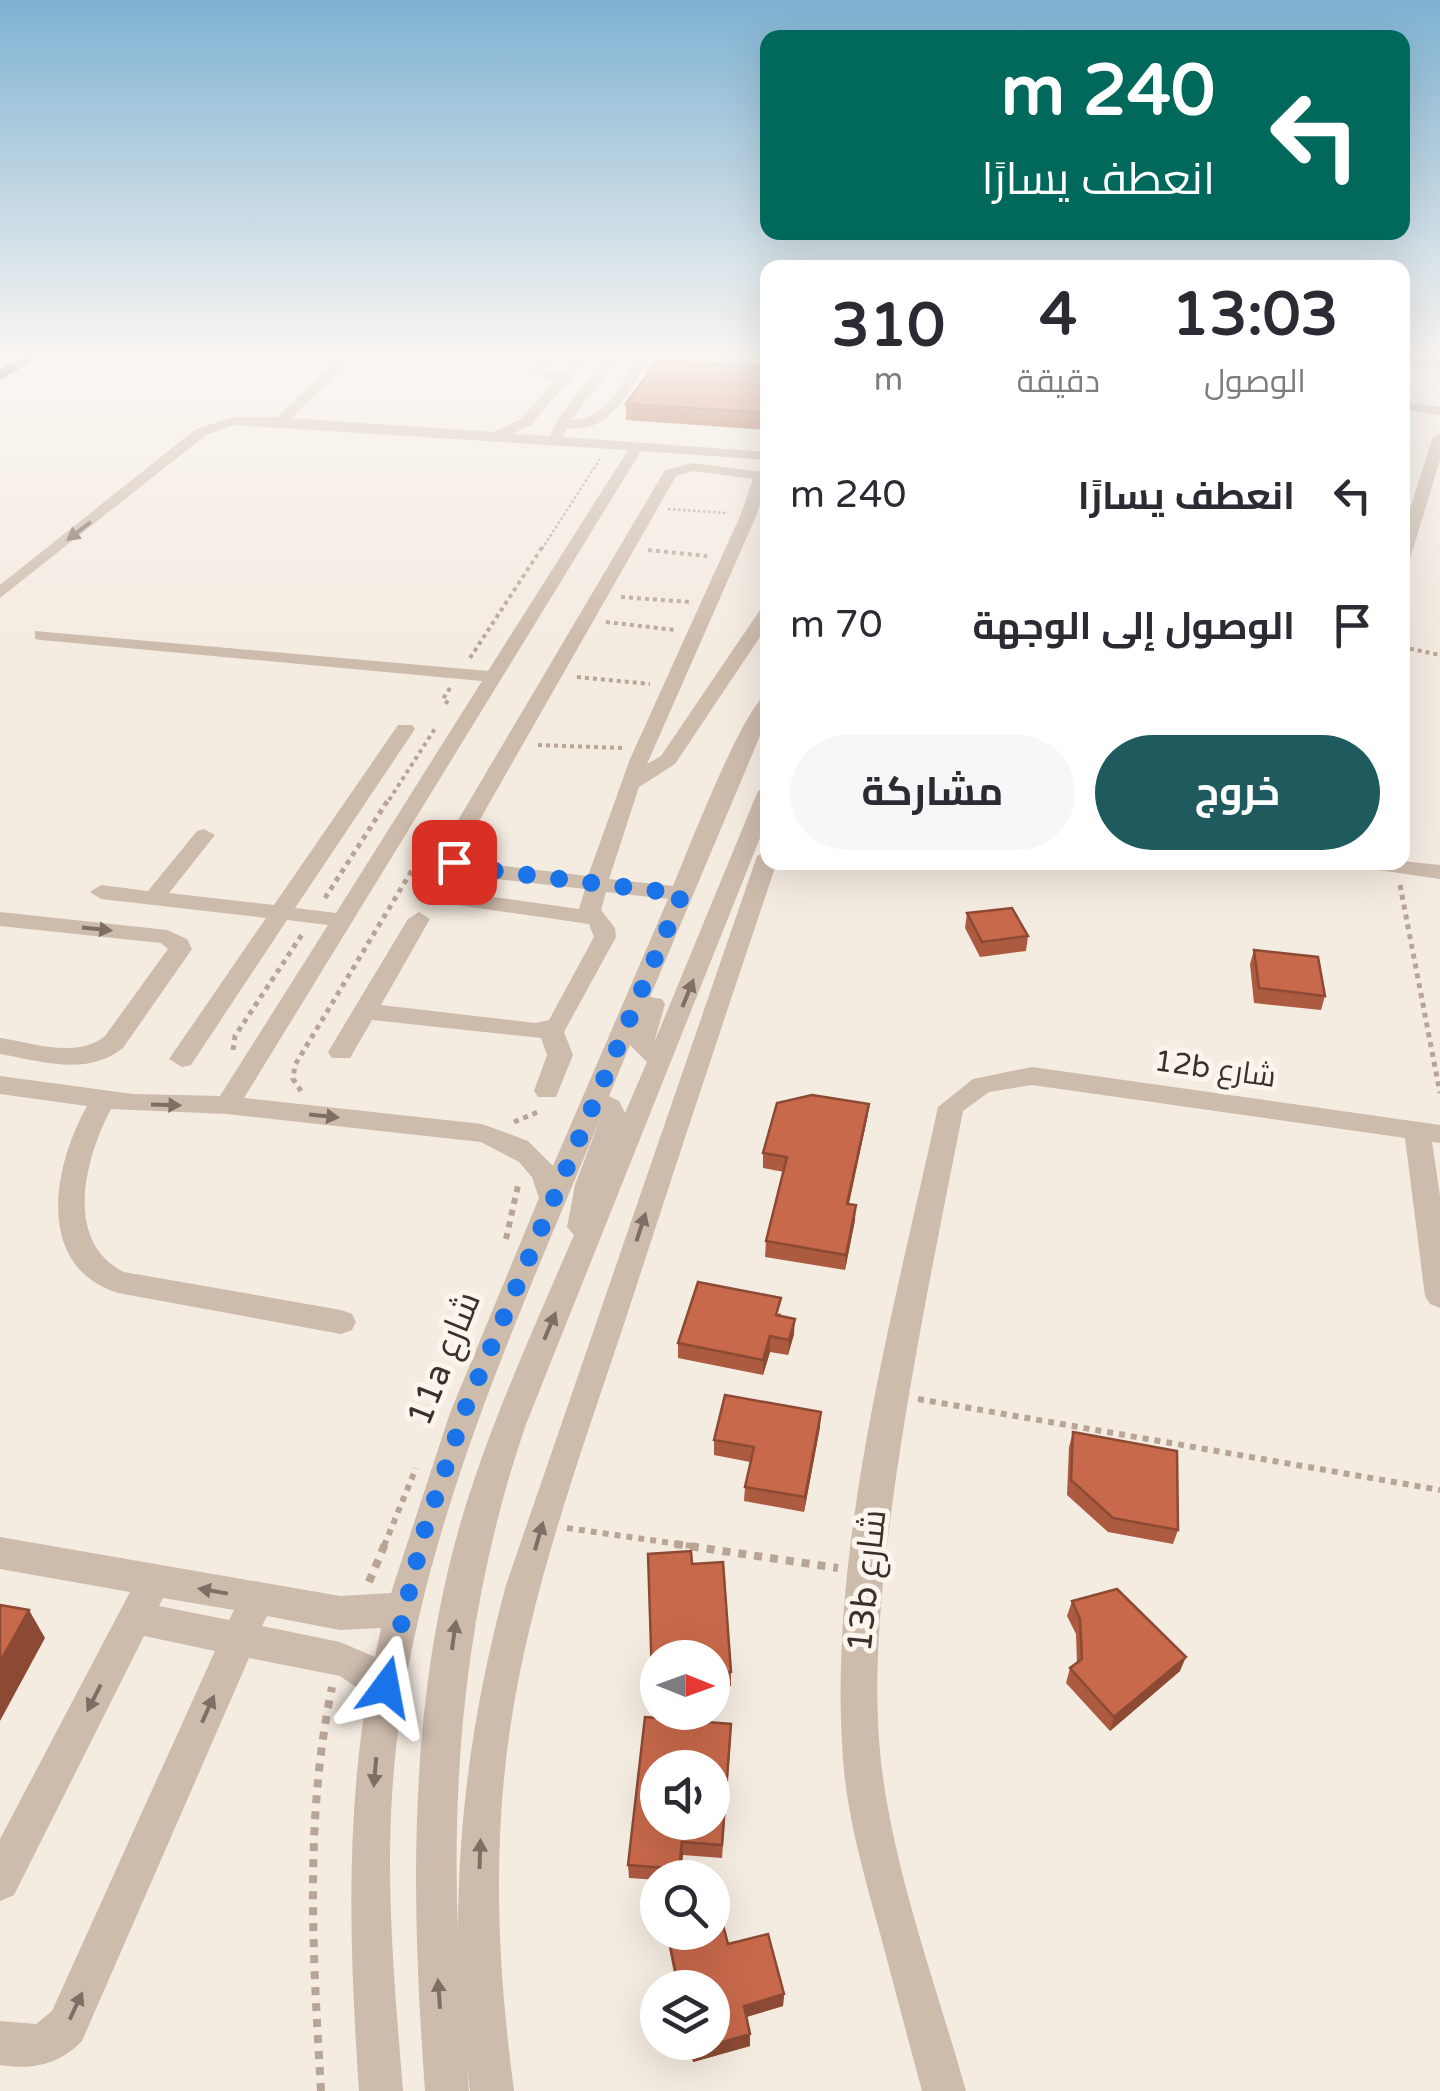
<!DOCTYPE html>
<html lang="ar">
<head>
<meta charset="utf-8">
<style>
  body { margin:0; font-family:"Varela Round",Cairo,sans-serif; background:#f7f7f7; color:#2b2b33; direction:rtl; height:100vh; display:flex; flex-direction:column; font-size:38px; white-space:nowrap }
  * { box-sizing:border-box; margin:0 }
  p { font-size:32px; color:#7c7c81 }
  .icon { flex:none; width:55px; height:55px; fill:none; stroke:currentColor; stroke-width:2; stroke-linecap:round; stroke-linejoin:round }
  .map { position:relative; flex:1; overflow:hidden; direction:ltr }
  .panel { position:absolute; left:760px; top:260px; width:650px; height:610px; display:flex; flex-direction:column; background:#fff; border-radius:20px; box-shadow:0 10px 40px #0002; direction:rtl }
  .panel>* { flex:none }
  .top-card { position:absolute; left:760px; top:30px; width:650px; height:210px; border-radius:20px; box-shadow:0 10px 40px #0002; direction:rtl; background:#00695c; color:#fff; overflow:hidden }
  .needle { width:65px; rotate:91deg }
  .tools { position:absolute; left:640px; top:1640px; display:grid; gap:20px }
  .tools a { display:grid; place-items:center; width:90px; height:90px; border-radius:50%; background:#fff; box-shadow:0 10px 40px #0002; font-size:50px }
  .pin { position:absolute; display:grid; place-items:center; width:85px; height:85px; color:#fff; margin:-42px; border-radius:20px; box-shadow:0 5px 15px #0006 }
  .me { position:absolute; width:110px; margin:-55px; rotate:13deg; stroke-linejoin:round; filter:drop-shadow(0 0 8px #0008) }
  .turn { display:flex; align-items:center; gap:35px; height:210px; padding:0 30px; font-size:45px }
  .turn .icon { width:130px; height:130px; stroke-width:2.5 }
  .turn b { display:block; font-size:70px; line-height:85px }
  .eta { display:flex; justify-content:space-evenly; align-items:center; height:170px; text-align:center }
  .eta b { font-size:60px; font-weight:700; line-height:70px }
  .cta { display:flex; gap:20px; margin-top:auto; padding:20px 30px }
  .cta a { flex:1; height:115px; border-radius:60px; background:#1f5a5e; color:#fff; font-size:40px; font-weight:700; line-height:115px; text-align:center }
  .cta a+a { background:#f7f7f7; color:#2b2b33 }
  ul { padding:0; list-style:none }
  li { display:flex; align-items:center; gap:30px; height:130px; padding:0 30px }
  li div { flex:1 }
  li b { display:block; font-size:38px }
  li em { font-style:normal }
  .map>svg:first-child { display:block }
</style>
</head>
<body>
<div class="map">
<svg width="1440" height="2091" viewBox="0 0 1440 2091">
  <rect width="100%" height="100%" fill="#f4ebe1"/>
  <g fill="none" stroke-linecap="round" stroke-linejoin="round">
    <path stroke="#b9a596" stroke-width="2.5" stroke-dasharray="2.5 2.5" stroke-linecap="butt" d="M668,509l59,4
      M542,549l58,-90"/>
    <path stroke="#b9a596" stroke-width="4" stroke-dasharray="4 4" stroke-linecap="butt" d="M648,550l59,6
      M621,597l69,5
      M606,622l69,8
      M1402,647l38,8
      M470,658l73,-112
      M577,677l73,7
      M450,688l-7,11 8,7
      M538,745l84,3
      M389,800l47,-73"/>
    <path stroke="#b9a596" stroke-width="5" stroke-dasharray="5 5" stroke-linecap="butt" d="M1400,885l40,208
      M325,898l65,-101
      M233,1050l2,-14 68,-103
      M301,1091l-8,-12 2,-14 137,-228
      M514,1122l26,-11"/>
    <path stroke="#b9a596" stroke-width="6" stroke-dasharray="6 6" stroke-linecap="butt" d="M506,1239l13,-58
      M918,1399l522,91
      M567,1528l125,18
      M384,1546l32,-78"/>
    <path stroke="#b9a596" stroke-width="8" stroke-dasharray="8 8" stroke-linecap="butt" d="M675,1544l163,24
      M369,1582l16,-38
      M321,2091c-8,-136 -17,-269 11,-404"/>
    <path fill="#cdbbac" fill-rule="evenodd" d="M345,353h13l-66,65 201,14 28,-13 33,-37 -20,-10 -2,-8 9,-9 51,-2 -61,72 -19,9 38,2 7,-16 52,-67h13l-51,67c35,2 53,-41 70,-67h12l-7,11 43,6 -6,4 -41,-3c-17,29 -37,63 -75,57l-4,9 205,15v8l-127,-9 -397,647 238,26 46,17 25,25 115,-267 -62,-7 -5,18 14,18 1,9 -52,95 9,23 -17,42h-18l-4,-6 13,-36 -6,-17 -169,-18 -22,38h-18l-4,-6 80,-133 11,-7 11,7 -49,86 154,18 14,-3 45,-83 -5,-13 -132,-19 -12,-14 9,-16 -13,-19 3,-12 221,-374 28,-7 69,9 5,7 -10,35 -110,250 14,-8 101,-149 6,-1v19l-93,139 -36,23 -30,92 64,7c13,-31 72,-184 95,-193v24l-118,280 12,2 3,5 -11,39 104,-252 10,-6v33l-243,609c-56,165 -74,332 -67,506 0,-120 17,-233 48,-348l251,-729 11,-6v12h9c-51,151 -101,302 -150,453 -45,136 -96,272 -117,414 -18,121 -12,242 4,362h-44l-3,-22 2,22h-44c-14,-192 -18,-387 37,-573 29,-97 72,-190 112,-283l-7,-8 8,-42 26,-68c-90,217 -194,441 -209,678 -6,99 3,198 11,296h-44c-9,-134 -14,-263 8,-396l-27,-19 -91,-18 -167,383c-23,24 -50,29 -82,24v-44l36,3 16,-13 163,-360 -71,-15 -130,259 -14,6v-62l130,-247 -130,-23v-32l340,59 51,-3 59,-180 89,-215 -7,-21 -13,-15 -38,-20 -254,-28 -116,-5c-25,47 -49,132 13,163l217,38 11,4 4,8 -4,8 -11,4 -223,-41c-85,-27 -64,-128 -31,-187l-87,-12v-18l133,18 87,2 108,-171 -41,-5 -96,145 -9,2 -13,-8 97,-141 -165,-19 -11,-7 11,-7 47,6 49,-60 7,-2 11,6 -46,58 105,12 124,-180h14l3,4 -120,179 41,5 146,-232 -441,-41 -6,-1v-8l453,40 140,-221 -394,-25 -28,10 -206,163v-13l196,-156 37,-12h44zM576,357l-16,18 -14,-5 3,-9zM693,471l60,8 -12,35 -111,245 -42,117 -101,-12 -16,4 -8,-12 3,-12 210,-368zM487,878l98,11 -6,20 -107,-15 -5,-5 6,-8zM630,1045l17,17 -22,51 -6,-12 -10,-5zM163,1598l71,12 -5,10 -70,-14zM267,1616l73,14 41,-2 -6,29 -35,-15 -78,-16z
      M1402,357l38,7v8l-38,-7z
      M1402,401l38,6v8l-38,-6z
      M1440,433v27l-30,99 -8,5v-31l31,-96z
      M1402,861l38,4v14l-76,-11 -10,-6z
      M0,912l167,18 20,9 5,10 -69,99c-36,29 -82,13 -123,6v-16c34,5 76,21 105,-2l63,-87 -7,-6 -161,-17z
      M1032,1067l408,58v18l-8,-1 8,54v112l-10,-4 -5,-8 -20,-158 -373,-53 -43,7 -26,19c-26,131 -53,262 -71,395 -11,84 -20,171 -11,256 13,111 55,222 85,329h-44c-16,-59 -31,-117 -47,-176 -14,-51 -28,-103 -32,-156 -16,-209 51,-448 95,-652l35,-28z"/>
    <path fill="#7d675c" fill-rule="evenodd" d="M1402,353l38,5v8l-38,-7z"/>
    <path fill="#5c4a42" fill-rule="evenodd" d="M28,353h19l-47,27v-11z"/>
  </g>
  <path fill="#ac5a40" d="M768,366v64l-142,-10v-16z
    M967,913l61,23 -2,15 -46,6 -15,-29z
    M1254,950l71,46 -4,14 -67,-7 -4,-39z
    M869,1104l-2,15 -18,85 6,16 -10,50 -80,-13 1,-16 18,-69 -21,-4v-15z
    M781,1313l-1,3 14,18 -6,21 -18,-3 -7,23 -85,-17v-15z
    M820,1427l-16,85 -60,-11 1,-14 5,-25 -36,-7v-15z
    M1073,1432l105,98 -5,14 -65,-12 -41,-37 2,-48z
    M648,1554l44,10 39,108v14l-19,2v-30h-54v34h-5z
    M1072,1601l108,70 -70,60 -44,-48 4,-15 7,-5 -1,-29 -9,-18z
    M731,1738l-9,120 -39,-3 -3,23h-22v2l-29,-2 -1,-13z
    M668,1936l60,8 56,50 -1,12 -37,11 4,17v12l-57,16 -5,-20h24v-54h-35l-8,-40z"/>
  <path fill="#8c4a34" d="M869,1104l-2,15 -22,100 2,-15z
    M856,1205l-1,15 -10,50 1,-15z
    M795,1319l-1,15 -6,21 1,-15z
    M770,1336v16l-7,23v-15z
    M821,1412l-1,15 -16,85 1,-15z
    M29,1610l16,28 -45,83v-59z
    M1186,1657l-6,14 -70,60 4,-14z
    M682,1842l1,13 -3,23 -1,-9z
    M784,1994l-1,12 -40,12 1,-12z
    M750,2034v12l-57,16 -1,-11z"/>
  <path fill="#c8694b" stroke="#8c4a34" stroke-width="2.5" fill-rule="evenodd" d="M657,361l111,5v47l-142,-9z
    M1012,908l16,28 -46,6 -15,-29z
    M1254,950l64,7 7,39 -66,-8z
    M812,1095l57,9 -22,100 9,1 -10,50 -80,-14 21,-84 -24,-4 14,-50z
    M698,1282l83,16 -5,17 19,4 -6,21 -19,-4 -7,24 -85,-17z
    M725,1395l96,17 -16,85 -60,-10 9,-40 -40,-7z
    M1073,1432l104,19 1,79 -65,-12 -42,-38z
    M691,1551l1,13 31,-2 8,110 -19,2v-16h-54v19l-6,1 -4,-124z
    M1117,1589l69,68 -72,60 -44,-49 12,-9 -2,-40 -8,-18z
    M0,1605l29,5 -29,52z
    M645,1717l86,7 -9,121 -40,-3 -3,27 -51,-4zM658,1768h54v54h-54z
    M722,1921l6,23 40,-10 16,60 -40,12 6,28 -58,17 -2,-9h22v-54h-33l-11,-52 13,-4h31v-8z"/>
  <defs><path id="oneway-solid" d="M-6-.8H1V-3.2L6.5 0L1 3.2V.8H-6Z" transform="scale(2.5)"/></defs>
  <g fill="#7d6f65">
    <use href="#oneway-solid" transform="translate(79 531) rotate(142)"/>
    <use href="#oneway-solid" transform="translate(97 929) rotate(6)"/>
    <use href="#oneway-solid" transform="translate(688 993) rotate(-68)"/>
    <use href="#oneway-solid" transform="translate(166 1105) rotate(2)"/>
    <use href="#oneway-solid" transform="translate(324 1116) rotate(6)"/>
    <use href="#oneway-solid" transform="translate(641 1227) rotate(-72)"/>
    <use href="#oneway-solid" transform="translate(550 1326) rotate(-67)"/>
    <use href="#oneway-solid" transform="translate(539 1536) rotate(-74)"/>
    <use href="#oneway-solid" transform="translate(213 1591) rotate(-170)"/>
    <use href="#oneway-solid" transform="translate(454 1635) rotate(-82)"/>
    <use href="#oneway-solid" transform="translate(94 1698) rotate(117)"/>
    <use href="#oneway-solid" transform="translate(208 1709) rotate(-66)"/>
    <use href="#oneway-solid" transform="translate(375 1772) rotate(95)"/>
    <use href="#oneway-solid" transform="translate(480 1854) rotate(-88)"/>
    <use href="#oneway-solid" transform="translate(439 1994) rotate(-94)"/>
    <use href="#oneway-solid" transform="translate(76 2006) rotate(-65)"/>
  </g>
  <linearGradient id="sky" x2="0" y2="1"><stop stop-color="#7eb2d2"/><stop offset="0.55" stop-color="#faf6f2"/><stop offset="1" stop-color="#faf6f2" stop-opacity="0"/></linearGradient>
  <rect width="1440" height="646" fill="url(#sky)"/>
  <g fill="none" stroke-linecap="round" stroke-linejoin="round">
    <path stroke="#1a73e8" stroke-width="18" stroke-dasharray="0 32.4" d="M386,1687l37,-152 43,-128 216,-513 -194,-24 -23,6 -11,-14"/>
  </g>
  <g text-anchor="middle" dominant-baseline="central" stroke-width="10" stroke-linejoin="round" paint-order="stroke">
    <g font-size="30" fill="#3b302b" stroke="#fbf5ee">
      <text transform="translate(1215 1069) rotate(8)">12b شارع</text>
    </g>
    <g font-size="35" fill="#3b302b" stroke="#fbf5ee">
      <text transform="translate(444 1359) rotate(-68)">11a شارع</text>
      <text transform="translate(867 1581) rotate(-84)">13b شارع</text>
    </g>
  </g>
</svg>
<div class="tools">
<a><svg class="needle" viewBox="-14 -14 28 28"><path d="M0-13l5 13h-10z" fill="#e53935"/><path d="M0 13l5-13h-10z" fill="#7c7c81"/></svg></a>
<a><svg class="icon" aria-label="sound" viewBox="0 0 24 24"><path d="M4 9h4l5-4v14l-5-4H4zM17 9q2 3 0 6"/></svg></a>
<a><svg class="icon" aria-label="search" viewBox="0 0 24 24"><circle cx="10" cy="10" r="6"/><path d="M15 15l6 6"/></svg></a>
<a><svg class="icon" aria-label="layers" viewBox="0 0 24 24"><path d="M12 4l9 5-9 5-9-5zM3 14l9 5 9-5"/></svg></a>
</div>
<div class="pin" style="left:454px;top:862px;background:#d93025"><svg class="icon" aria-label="arrive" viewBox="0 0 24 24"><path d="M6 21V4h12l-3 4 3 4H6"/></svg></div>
<svg class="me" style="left:386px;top:1687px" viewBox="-20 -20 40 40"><path d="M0-17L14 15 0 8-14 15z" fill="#1a73e8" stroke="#fff" stroke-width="4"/></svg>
<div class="top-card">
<div class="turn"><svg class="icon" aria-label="left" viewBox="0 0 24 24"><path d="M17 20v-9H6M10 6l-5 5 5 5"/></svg><div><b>240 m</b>انعطف يسارًا</div></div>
</div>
<section class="panel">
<div class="eta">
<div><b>13:03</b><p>الوصول</p></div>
<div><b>4</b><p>دقيقة</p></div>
<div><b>310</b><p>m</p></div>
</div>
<ul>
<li><svg class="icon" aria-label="left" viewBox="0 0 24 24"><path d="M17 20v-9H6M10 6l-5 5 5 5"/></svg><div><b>انعطف يسارًا</b></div><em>240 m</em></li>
<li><svg class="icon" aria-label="arrive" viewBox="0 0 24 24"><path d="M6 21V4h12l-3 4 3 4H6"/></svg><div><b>الوصول إلى الوجهة</b></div><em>70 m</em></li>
</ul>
<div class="cta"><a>خروج</a><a>مشاركة</a></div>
</section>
</div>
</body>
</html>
